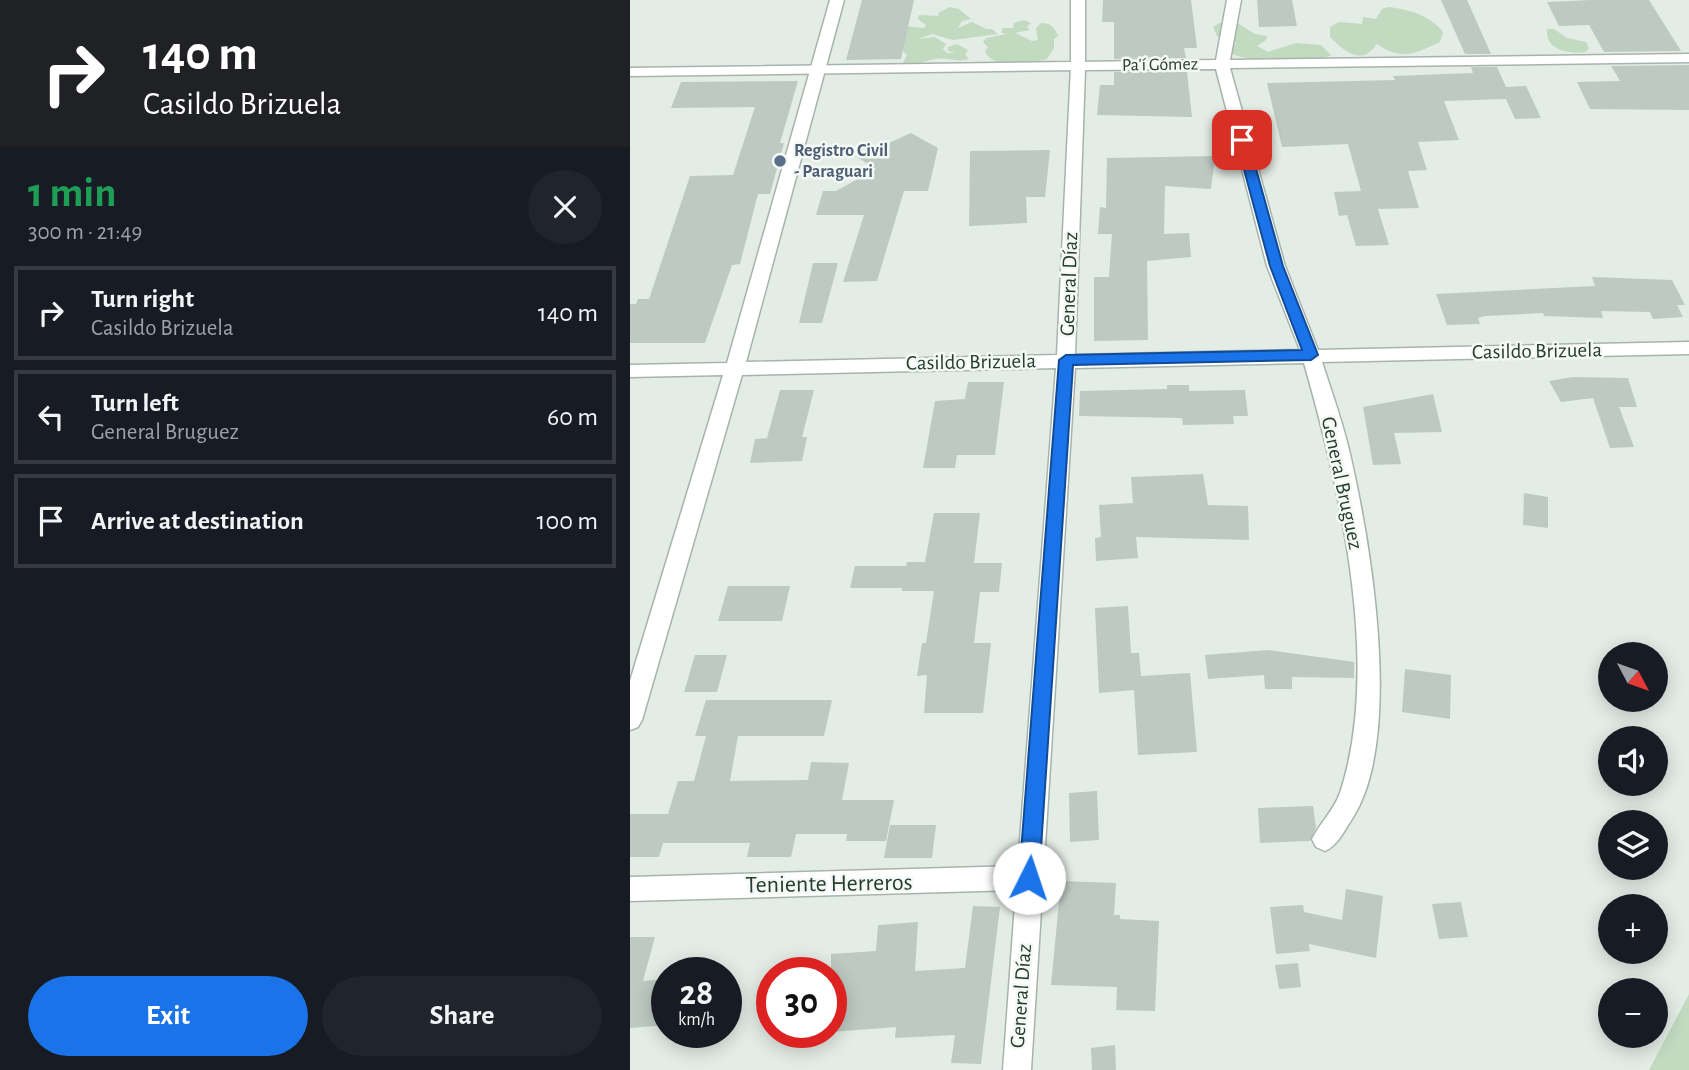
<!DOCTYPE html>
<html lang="en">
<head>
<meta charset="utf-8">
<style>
  body { margin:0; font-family:"Alegreya Sans",sans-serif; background:#20242c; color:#f1f3f6; height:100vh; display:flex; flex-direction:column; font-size:26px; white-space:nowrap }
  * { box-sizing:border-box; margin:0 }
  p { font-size:23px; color:#9ea1a6 }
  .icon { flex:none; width:38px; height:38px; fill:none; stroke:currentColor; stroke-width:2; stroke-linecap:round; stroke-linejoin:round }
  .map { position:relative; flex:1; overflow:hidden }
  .drawer { display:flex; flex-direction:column; background:#171b24; width:630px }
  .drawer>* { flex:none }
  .top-card { background:#202124; color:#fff; overflow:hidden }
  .needle { width:46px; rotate:131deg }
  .controls { position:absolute; left:968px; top:642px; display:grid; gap:14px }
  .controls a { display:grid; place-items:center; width:70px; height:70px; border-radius:50%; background:#171b24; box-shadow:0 4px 18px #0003; font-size:35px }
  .speed { position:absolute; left:21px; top:957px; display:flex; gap:14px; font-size:35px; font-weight:700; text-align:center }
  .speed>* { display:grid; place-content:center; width:91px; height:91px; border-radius:50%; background:#171b24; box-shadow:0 4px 18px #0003; line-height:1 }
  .speed small { font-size:18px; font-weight:400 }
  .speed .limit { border:10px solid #d22; background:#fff; color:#111 }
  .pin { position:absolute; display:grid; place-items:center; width:60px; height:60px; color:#fff; margin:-30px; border-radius:14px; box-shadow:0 4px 10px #0006 }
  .me { position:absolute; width:77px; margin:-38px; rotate:4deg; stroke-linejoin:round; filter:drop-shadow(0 0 5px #0008) }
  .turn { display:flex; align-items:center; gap:24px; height:147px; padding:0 28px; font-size:32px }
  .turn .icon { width:91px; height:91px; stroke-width:2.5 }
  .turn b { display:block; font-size:49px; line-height:60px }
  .round { display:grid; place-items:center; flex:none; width:74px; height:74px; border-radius:37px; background:#20242c }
  .summary { display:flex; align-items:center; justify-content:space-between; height:119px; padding:0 28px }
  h1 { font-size:42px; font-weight:700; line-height:52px; color:#1e9e55 }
  .button { display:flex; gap:14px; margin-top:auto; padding:14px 28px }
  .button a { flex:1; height:80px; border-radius:42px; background:#1a73e8; color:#fff; font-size:28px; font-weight:700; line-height:80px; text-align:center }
  .button a+a { background:#20242c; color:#f1f3f6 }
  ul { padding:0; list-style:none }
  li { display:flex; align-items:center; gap:21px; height:94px; margin:0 14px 10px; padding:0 14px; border:4px solid #363941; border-radius:0px }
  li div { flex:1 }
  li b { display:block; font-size:26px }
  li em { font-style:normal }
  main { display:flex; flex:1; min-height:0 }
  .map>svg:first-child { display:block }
</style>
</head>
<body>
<main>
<section class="drawer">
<div class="top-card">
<div class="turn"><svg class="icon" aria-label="right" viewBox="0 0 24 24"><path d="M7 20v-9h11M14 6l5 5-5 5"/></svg><div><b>140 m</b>Casildo Brizuela</div></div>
</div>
<div class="summary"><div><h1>1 min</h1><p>300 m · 21:49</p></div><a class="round"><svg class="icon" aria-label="close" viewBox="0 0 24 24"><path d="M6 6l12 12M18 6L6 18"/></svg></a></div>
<ul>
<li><svg class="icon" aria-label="right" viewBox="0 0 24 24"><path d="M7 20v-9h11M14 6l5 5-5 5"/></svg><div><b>Turn right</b><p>Casildo Brizuela</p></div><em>140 m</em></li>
<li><svg class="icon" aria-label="left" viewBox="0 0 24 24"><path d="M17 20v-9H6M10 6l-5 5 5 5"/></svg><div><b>Turn left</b><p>General Bruguez</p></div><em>60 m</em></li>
<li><svg class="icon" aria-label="arrive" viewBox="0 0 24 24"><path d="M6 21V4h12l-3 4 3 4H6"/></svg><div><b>Arrive at destination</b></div><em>100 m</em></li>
</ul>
<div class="button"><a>Exit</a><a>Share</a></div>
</section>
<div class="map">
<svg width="1059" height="1070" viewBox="0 0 1059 1070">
  <rect width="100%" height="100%" fill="#e4ece6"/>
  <path fill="#c1dac0" d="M320,7l9,2 12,10 -9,2 -4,7 14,-6 14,7h6l6,5 -45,6 -21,-6 -14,5 17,-2 11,7 -3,5 4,4h9l-8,-2v-4l9,-3 11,6 -3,5 4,4c-13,4 -21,-2 -33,0 -13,1 -19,10 -33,4l4,-8 -4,-4 1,-25 20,2 2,-3 -8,-6 1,-4 20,1 -1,-3z
    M759,7c19,2 42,9 54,25l-3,10c-26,12 -38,19 -63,2 -3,3 -5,7 -9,9 -13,9 -30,-8 -38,-16v-10l9,-5 23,2 1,-7 13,2 6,-10z
    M394,20l7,3 -4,4 3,3 -15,3 17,8 6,-1 -2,-12 5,-5c10,0 13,4 17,13l-4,3v9l-7,11c-16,4 -56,11 -62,-8l3,-4 -5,-5 3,-4 21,-4 -5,-1v-5h11l1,-5z
    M589,23l20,1 16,10 12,2 -1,4 -9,6 11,6 28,-9 25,2 10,10c-12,9 -91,8 -101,-3l6,-10 -19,-6 -4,-9z
    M917,29h7l13,9 19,4 3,6 -3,4c-16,2 -41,-1 -39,-23z
    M1059,994v76h-40z"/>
  <path fill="#bdc9c2" d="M232,0h52l-13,59 -55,1z
    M473,0h88l6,48h-13l2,10 -72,1v-37h-12z
    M627,0h35l5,26 -38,1z
    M811,0h26l24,54h-26z
    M962,0h57l32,51 -77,1 -15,-27 -30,1 -12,-24z
    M1059,65v45l-99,-1 -13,-27 43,-1 -9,-15z
    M841,67h26l9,20 20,-1 15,32 -26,1 -9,-20 -62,2 15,39 -41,2 9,28 -19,1 11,37 -41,1 11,36 -33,1 -9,-31 -8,1 -5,-24 27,-1 -13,-47 -66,3 -15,-64 128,-3 -2,-4 80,-3z
    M484,72h73l5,45 -95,-2 3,-30h14z
    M168,81l-18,62h4l-14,51h-12l-18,70 -8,1 -27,78h-75v-39h6l2,-5h11l41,-123 43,-1 22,-68 -84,1 10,-26z
    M281,133l27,15 -10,43h-24l-27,90 -34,1 21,-67h-48l7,-24h13l40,-22 -19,-12z
    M420,150l-5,47h-19l1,26 -58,3 1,-75z
    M585,156l-4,33 -46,-3 -1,48 25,-1 2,24 -44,4 1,79 -54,1v-64h15l3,-43h-14l2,-27 6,1 1,-50z
    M183,263h25l-16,60h-23z
    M962,277l80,3 13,25h-8l6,12 -30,2 -3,-7 -49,-1 2,7 -59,-2 -1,-3 -58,3 -7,2 2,6 -33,1 -11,-31 159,-8z
    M943,377l55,1 9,29h-18l15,40 -24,1 -17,-50 -32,4 -12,-21z
    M338,382h36l-9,73h-38l-2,13h-32l12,-67 30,-2z
    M537,385h22v6l56,-1 3,26h-15l1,8 -51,1 -1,-7 -103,-2 1,-25 87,-2z
    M150,390h34l-12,47h5l-5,24 -52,2 5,-24 12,-1z
    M803,394l9,38 -48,1 7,31 -28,1 -10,-58z
    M573,474l5,31 40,1 1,34 -113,-3 2,21 -42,3 -1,-23 6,-1 -2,-32 34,-2 -2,-26z
    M894,493l24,4v31l-25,-3z
    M304,513h46l-6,50h28l-3,29h-19l-6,51h17l-8,70h-59l3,-38 -10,1 5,-33h4l8,-52h-32v-3h-52l5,-22h51l1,-4h18z
    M98,586h62l-8,35h-64z
    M498,606l3,47h8l2,23 49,-3 7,79 -59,3 -4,-65 -35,3 -4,-85z
    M638,650l86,12v16l-62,-1v12h-27l-1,-14 -56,4 -3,-24z
    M65,655h32l-10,37h-33z
    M775,669l46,6 -1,44 -48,-7z
    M76,700h126l-8,36h-86l-8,45 78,-1 3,-18 38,1 -7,37h52l-8,41h-40l1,-7h-51l-5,23h-44l3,-14h-87l-4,14h-29v-43h38l10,-33h16l12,-45h-11z
    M467,791l2,49 -29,2 -1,-49z
    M683,806l3,22 -6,13 -50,2 -2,-35z
    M260,825h46l-4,33h-48z
    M431,881l55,2 -2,32h6v4l39,2 -4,90 -39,-1 1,-23 -66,-2z
    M716,889l37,7 -7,62 -67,-14 1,7 -34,3 -6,-47 33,-2 1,7 38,8z
    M831,902l7,35 -29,2 -7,-35z
    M343,906l27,1 -19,157 -30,-1 4,-28 -60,3 1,-11 -65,5v-78l45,-3 2,-26 40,-3 -3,49 50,-3z
    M0,937h25l-12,44 24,-2v46l-37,3z
    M668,963l3,24 -22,2 -4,-24z
    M485,1045l1,25h-24l-1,-22z"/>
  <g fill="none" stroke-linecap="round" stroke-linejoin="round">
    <g stroke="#a7b4ac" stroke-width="3">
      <path id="minor" d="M200,0h14l-98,362 311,-7 14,-289 7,-4 138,-2 11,-60h14l-11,60 459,-6v8l-459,6 55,198 33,84 371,-8v12l-367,8c10,31 21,61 28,92 21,91 54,285 2,365 -8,12 -14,26 -27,32l-9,-4 -4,-8c8,-16 22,-29 28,-46 42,-128 0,-304 -36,-430l-229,5 -44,702h-28l13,-180 -386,11v-24l388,-11 38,-498 -314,7 -100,345 -4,7 -8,3v-49l93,-306 -93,2v-12l97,-2zM586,69l51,197 33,84 -225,5 10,-285z"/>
    </g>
    <g stroke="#a7b4ac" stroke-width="3">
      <path id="tertiary" d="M441,0h14v66l-7,4 -448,6v-8l441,-6z"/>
    </g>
    <use href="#minor" fill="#fff" fill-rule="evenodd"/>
    <use href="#tertiary" fill="#fff" fill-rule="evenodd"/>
  </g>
  <path fill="#1a73e8" stroke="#114b97" stroke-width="2" d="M612,136l6,4 35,126 35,89 -7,5 -238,5 -34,513 -3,7 -7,3 -7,-3 -3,-7 40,-518 7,-5 236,-5 -32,-84 -34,-126z"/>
  <circle fill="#5c6f8a" stroke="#f5f9f6" stroke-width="2.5" cx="150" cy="161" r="7"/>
  <g text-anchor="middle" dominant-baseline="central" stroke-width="5" stroke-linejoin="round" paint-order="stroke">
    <g font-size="18" fill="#263c30" stroke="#f5f9f6">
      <text transform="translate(530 65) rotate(-1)">Pa'í Gómez</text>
    </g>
    <g font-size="18" font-weight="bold" fill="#4e5e75" stroke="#f5f9f6" text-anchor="start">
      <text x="164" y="151">Registro Civil<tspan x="164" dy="21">- Paraguari</tspan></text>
    </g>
    <g font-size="21" fill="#263c30" stroke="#f5f9f6">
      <text transform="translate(439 284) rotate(-88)">General Díaz</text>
      <text transform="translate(907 351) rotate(-1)">Casildo Brizuela</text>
      <text transform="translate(341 362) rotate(-1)">Casildo Brizuela</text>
      <text transform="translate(712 483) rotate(78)">General Bruguez</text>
      <text transform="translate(391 996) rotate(-86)">General Díaz</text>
    </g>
    <g font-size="24" fill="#263c30" stroke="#f5f9f6">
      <text transform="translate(199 884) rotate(-1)">Teniente Herreros</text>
    </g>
  </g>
</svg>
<div class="controls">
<a><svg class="needle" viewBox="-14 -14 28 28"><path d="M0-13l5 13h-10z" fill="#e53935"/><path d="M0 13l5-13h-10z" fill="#9ea1a6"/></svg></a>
<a><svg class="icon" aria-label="sound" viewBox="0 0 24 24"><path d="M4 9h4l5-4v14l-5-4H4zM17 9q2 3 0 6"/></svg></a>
<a><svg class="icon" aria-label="layers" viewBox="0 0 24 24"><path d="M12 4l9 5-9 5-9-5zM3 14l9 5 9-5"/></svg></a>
<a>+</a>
<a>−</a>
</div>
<div class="speed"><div>28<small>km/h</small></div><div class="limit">30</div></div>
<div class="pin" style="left:612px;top:140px;background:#d93025"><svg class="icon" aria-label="arrive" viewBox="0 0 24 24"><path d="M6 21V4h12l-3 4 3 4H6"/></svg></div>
<svg class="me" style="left:399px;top:878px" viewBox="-20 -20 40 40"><circle r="19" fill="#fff"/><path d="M0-13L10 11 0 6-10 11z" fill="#1a73e8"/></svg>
</div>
</main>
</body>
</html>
